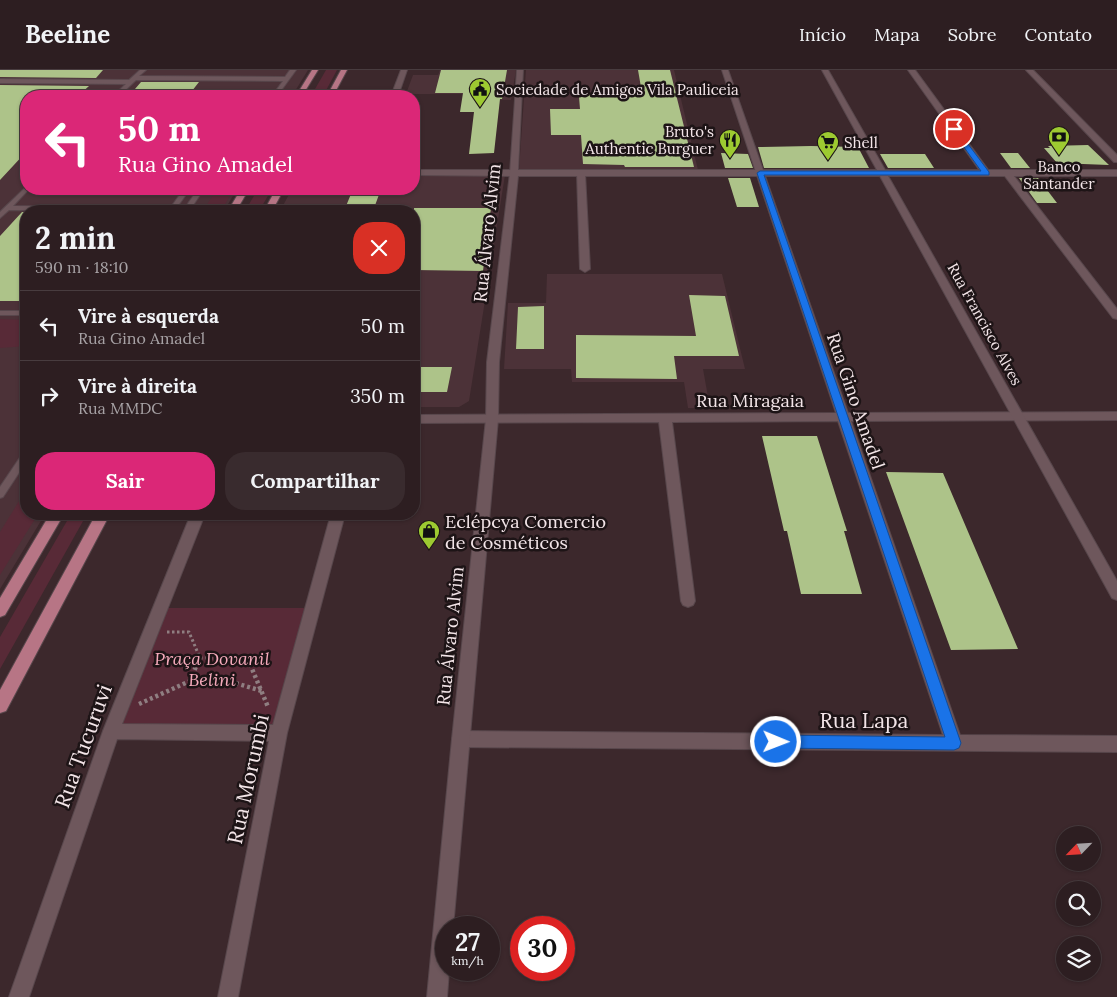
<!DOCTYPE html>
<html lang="pt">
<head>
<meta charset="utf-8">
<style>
  body { margin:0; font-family:Lora,serif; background:#392b2e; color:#f1f3f6; height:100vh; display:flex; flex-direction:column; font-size:19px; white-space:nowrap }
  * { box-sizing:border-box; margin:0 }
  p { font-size:16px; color:#a7a2a5 }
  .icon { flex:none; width:28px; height:28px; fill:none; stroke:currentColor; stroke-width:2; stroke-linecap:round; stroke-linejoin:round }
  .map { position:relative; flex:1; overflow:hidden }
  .sheet { position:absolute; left:20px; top:135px; width:400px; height:315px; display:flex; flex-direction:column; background:#2d1e21; border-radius:20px; box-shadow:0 1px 4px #0004,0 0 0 1px #483c3f }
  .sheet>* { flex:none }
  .top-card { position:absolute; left:20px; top:20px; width:400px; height:105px; border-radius:20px; box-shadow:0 1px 4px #0004,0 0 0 1px #483c3f; background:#db2777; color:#fff; overflow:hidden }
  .needle { width:32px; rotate:245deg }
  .fabs { position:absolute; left:1056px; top:756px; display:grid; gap:10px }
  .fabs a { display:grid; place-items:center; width:45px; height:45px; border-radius:50%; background:#2d1e21; box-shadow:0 1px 4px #0004,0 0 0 1px #483c3f; font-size:25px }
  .speed { position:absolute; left:435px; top:846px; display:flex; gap:10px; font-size:25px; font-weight:700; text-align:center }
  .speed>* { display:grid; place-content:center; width:65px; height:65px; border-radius:50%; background:#2d1e21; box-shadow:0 1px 4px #0004,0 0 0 1px #483c3f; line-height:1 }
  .speed small { font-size:12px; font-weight:400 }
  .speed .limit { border:8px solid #d22; background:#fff; color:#111 }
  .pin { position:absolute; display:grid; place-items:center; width:42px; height:42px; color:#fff; margin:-21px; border:2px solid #fff; border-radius:50%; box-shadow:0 1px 5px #0007 }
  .me { position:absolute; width:55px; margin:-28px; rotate:91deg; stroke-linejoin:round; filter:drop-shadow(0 0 4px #0008) }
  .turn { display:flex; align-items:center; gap:18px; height:105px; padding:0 15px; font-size:22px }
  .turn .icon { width:65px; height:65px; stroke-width:2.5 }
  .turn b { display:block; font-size:35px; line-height:42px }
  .round { display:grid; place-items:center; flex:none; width:52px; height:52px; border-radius:20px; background:#392b2e }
  .summary { display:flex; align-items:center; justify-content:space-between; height:85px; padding:0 15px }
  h1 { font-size:30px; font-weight:800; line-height:38px }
  .action { display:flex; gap:10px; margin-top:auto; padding:10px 15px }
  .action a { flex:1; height:58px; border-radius:20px; background:#db2777; color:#fff; font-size:20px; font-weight:800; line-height:58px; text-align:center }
  .action a+a { background:#392b2e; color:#f1f3f6 }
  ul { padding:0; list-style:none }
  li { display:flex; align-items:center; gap:15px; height:70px; padding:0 15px; border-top:1px solid #483c3f }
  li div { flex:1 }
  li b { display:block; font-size:19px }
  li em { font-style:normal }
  header { display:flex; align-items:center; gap:30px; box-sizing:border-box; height:70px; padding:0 25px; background:#2d1e21; border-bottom:1px solid #483c3f }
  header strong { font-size:24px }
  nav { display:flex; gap:28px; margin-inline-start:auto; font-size:18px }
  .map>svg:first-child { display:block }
</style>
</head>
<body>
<header>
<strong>Beeline</strong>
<nav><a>Início</a><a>Mapa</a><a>Sobre</a><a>Contato</a></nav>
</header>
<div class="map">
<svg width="1117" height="927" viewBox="0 0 1117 927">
  <rect width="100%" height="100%" fill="#3c282c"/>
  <path fill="#4c3238" d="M0,0h308l-16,26h-266v93h211l-13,22h-198v303h19l-45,75z
    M440,0h76l-5,30 -45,-1v-5h-60l7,-19h25z
    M526,0h148l24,100h-179z
    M414,104l91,1 -36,226 -10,6h-45v-196h-134l12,-22h122z
    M547,204h175l23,95h-42l7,39h-22l-4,-26h-112l-1,-13h-67l4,-66h38z"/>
  <path fill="#582a37" d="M326,0h11l-14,26h-12z
    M217,119h17l-13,22h-18z
    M258,119h14l-13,22h-14z
    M0,249l26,1v26l-26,2z
    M26,420v24h12l-38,61v-43z
    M71,444h16l-87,155v-32z
    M162,538h145l-32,121 -159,-1z"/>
  <path fill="#adc389" d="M0,0h103l-7,8 -96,-1z
    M441,0h66l-5,29h-2l-6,54 -25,1 5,-42h-14l3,-19h-28z
    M638,0h32l24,97h-69l-1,-2 -41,-1 -2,-29h-30l-1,-26h30l-1,-12h7v-4h56z
    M141,12h58l-11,14h-59z
    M0,15l89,1 -11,10h-52v56l-26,28z
    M1088,75l21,20 -52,-2 -13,-15h6l-2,-2z
    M811,76l47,1 11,21h-105l-6,-21z
    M721,83l27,1 5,14h-28z
    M1000,83h18l12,15h-19z
    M880,84h45l9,14h-46z
    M728,108h22l9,29h-22z
    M1019,108h19l19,25h-20z
    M353,119h28l-8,22h-29z
    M414,138h77l-8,63 -69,-1z
    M22,142h4v83l-4,6h-22v-65z
    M689,225l36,1 14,60h-65l3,23 -101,-1v-43l120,1z
    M544,236v43h-28l2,-42z
    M414,297h38l-5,25h-33z
    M762,366h55l30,95h-3l18,63h-61l-14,-63h-3z
    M886,402l57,1 75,176 -67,1z"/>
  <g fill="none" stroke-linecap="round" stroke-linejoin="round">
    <g stroke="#58474c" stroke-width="2">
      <path id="service" d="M140,0h6l-7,6 146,1 5,-7h6l-19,26h-5l11,-15 -147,-1 -17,16h-6l13,-12 -126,-1v-4l129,1z
        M26,117v2h3l-16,17 158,1 13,-18h6l-13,18 8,1 13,-19h6l-15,22 -180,-1 -9,8v-6z
        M0,241h26v4h-26z
        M26,382v10l-23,35 -3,1v-11l23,-34z"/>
    </g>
    <g stroke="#58474c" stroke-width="2">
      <path id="minor" d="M401,0h6l-9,26h-7z
        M722,0h6l120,343 269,-1v8l-266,1 109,314 157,1v16l-657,-5 -6,-3 -2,-5 2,-5 6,-3 483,4 -105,-314 -166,1 23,179 -2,4 -5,2 -5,-2 -2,-4 -22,-179 -245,1v-8l422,-2z
        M908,0h7l74,101v4h-6z
        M1026,0h7l84,85v7h-3z
        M414,100h100l4,3 -4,3 -100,-1z
        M581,100l4,3 5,96 -5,3 -5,-3 -3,-96z
        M1004,101h6l107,138v10l-4,-1 -109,-143z
        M191,444h14l-83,210 151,1 58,-211h14l-58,219 -49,264h-20l51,-256 -152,-2 -88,258h-20l94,-266z"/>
    </g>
    <g stroke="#58474c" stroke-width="2">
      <path id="tertiary" d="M517,0h6l-5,100h359l-55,-100h6l57,100h232v6h-229l229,405v19l-5,-2 -232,-422h-362l-19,186 -1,57 -45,509h-7v42h3l-2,27h-20l25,-258 34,-320 1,-57 23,-189z"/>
    </g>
    <g stroke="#58474c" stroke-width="2">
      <path id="primary" d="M312,0h6l-16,26h-6z
        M341,0h6l-14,26h-6z
        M241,119h8l-13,22h-8z
        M276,119h8l-12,22h-8z
        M50,444h14l-59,101 -5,2v-19z
        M96,444h14l-104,197 -6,2v-23z"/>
    </g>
    <path stroke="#8f7e81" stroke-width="3" stroke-dasharray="2.5 2.5" stroke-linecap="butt" d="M167,562h22l11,26 -3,7
      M200,588l48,1 3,6"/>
    <path stroke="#8f7e81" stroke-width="4.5" stroke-dasharray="3 3" stroke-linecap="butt" d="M250,594l18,43
      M190,611l7,-17
      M139,634l51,-23 35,-1 37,11"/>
    <use href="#service" fill="#6e575c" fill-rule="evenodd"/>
    <use href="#minor" fill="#6e575c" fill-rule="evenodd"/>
    <use href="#tertiary" fill="#6e575c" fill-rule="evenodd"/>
    <use href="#primary" fill="#b77585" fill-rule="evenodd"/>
  </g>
  <path fill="#1a73e8" stroke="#114b97" d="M951,58h5l33,44v3h-225l197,568 -2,5 -5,2 -178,-2 -5,-2 -2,-4 2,-5 5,-2 169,2 -188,-564 3,-2h221l-30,-42z"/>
  <defs>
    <g id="civic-pin" transform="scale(1.125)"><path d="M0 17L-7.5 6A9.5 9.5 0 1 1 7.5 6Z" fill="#9dca31" stroke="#1d1416"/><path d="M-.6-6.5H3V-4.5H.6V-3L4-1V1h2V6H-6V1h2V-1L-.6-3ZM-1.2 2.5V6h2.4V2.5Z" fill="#111"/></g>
    <g id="bank-pin" transform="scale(1.125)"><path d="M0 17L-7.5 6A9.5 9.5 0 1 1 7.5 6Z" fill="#9dca31" stroke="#1d1416"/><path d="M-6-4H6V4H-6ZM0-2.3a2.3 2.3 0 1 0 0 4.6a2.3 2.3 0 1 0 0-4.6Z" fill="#111"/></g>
    <g id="restaurant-pin" transform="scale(1.125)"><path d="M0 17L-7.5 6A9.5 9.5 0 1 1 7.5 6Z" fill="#9dca31" stroke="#1d1416"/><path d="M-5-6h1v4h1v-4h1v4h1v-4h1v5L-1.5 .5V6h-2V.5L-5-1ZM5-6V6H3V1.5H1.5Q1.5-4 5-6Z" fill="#111"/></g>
    <g id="supermarket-pin" transform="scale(1.125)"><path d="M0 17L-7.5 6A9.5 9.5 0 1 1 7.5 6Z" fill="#9dca31" stroke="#1d1416"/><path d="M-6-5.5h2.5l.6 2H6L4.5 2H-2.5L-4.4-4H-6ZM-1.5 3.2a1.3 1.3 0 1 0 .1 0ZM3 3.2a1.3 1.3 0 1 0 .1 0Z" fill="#111"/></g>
    <g id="shop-pin" transform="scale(1.125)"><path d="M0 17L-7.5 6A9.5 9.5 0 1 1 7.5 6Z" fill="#9dca31" stroke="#1d1416"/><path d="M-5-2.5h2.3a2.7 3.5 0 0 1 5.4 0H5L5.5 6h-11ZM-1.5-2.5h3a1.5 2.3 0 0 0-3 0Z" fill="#111"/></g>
  </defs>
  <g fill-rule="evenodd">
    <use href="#civic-pin" x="480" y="19"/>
    <use href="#bank-pin" x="1059" y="67"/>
    <use href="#restaurant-pin" x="730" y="70"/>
    <use href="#supermarket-pin" x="828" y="72"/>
    <use href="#shop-pin" x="429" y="461"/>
  </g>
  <g text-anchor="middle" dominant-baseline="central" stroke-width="5" stroke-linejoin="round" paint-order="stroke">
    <g font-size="15" fill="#f3e5e8" stroke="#1d1416" text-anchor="start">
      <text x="496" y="19">Sociedade de Amigos Vila Pauliceia</text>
      <text x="714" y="61" text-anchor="end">Bruto's<tspan x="714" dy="17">Authentic Burguer</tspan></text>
      <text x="844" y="72">Shell</text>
      <text x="1059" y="96" text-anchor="middle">Banco<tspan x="1059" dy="17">Santander</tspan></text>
    </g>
    <g font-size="15" fill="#f3e5e8" stroke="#1d1416">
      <text transform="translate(985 254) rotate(61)">Rua Francisco Alves</text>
    </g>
    <g font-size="18" fill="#f3e5e8" stroke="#1d1416">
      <text transform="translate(487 163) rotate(-84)">Rua Álvaro Alvim</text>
      <text x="750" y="330">Rua Miragaia</text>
      <text transform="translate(856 331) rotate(71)">Rua Gino Amadel</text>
      <text transform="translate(450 566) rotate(-84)">Rua Álvaro Alvim</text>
    </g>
    <g font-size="18" fill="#f3e5e8" stroke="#1d1416" text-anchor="start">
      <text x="445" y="451">Eclépcya Comercio<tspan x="445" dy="21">de Cosméticos</tspan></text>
    </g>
    <g font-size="18" font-style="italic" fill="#f5aabb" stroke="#1d1416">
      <text x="212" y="588">Praça Dovanil<tspan x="212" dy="21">Belini</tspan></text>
    </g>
    <g font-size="21" fill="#f3e5e8" stroke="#1d1416">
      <text x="864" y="650">Rua Lapa</text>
      <text transform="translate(83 676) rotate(-70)">Rua Tucuruvi</text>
      <text transform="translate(248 709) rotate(-78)">Rua Morumbi</text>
    </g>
  </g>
</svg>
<div class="fabs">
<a><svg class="needle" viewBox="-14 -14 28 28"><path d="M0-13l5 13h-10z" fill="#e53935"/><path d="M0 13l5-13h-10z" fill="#a7a2a5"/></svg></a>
<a><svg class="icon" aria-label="search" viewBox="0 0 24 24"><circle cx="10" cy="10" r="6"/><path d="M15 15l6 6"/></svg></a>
<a><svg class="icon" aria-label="layers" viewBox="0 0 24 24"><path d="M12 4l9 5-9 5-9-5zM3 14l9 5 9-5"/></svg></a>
</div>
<div class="speed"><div>27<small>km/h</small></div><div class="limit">30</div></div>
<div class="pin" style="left:954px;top:59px;background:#d93025"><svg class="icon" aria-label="arrive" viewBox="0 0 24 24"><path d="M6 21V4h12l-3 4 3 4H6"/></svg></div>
<svg class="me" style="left:776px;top:672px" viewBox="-20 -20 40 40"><circle r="17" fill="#1a73e8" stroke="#fff" stroke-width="3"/><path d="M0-11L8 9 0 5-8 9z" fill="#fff"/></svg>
<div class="top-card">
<div class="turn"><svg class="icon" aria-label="left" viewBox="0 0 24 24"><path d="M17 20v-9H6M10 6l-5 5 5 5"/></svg><div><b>50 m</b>Rua Gino Amadel</div></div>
</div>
<section class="sheet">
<div class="summary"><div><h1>2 min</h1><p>590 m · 18:10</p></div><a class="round" style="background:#d93025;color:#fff"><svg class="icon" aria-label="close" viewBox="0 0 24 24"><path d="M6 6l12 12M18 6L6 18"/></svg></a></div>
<ul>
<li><svg class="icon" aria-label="left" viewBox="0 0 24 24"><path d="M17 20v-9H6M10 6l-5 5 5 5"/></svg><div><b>Vire à esquerda</b><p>Rua Gino Amadel</p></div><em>50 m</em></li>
<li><svg class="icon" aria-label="right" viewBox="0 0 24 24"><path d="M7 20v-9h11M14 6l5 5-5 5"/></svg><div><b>Vire à direita</b><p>Rua MMDC</p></div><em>350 m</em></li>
</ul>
<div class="action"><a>Sair</a><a>Compartilhar</a></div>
</section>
</div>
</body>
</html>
